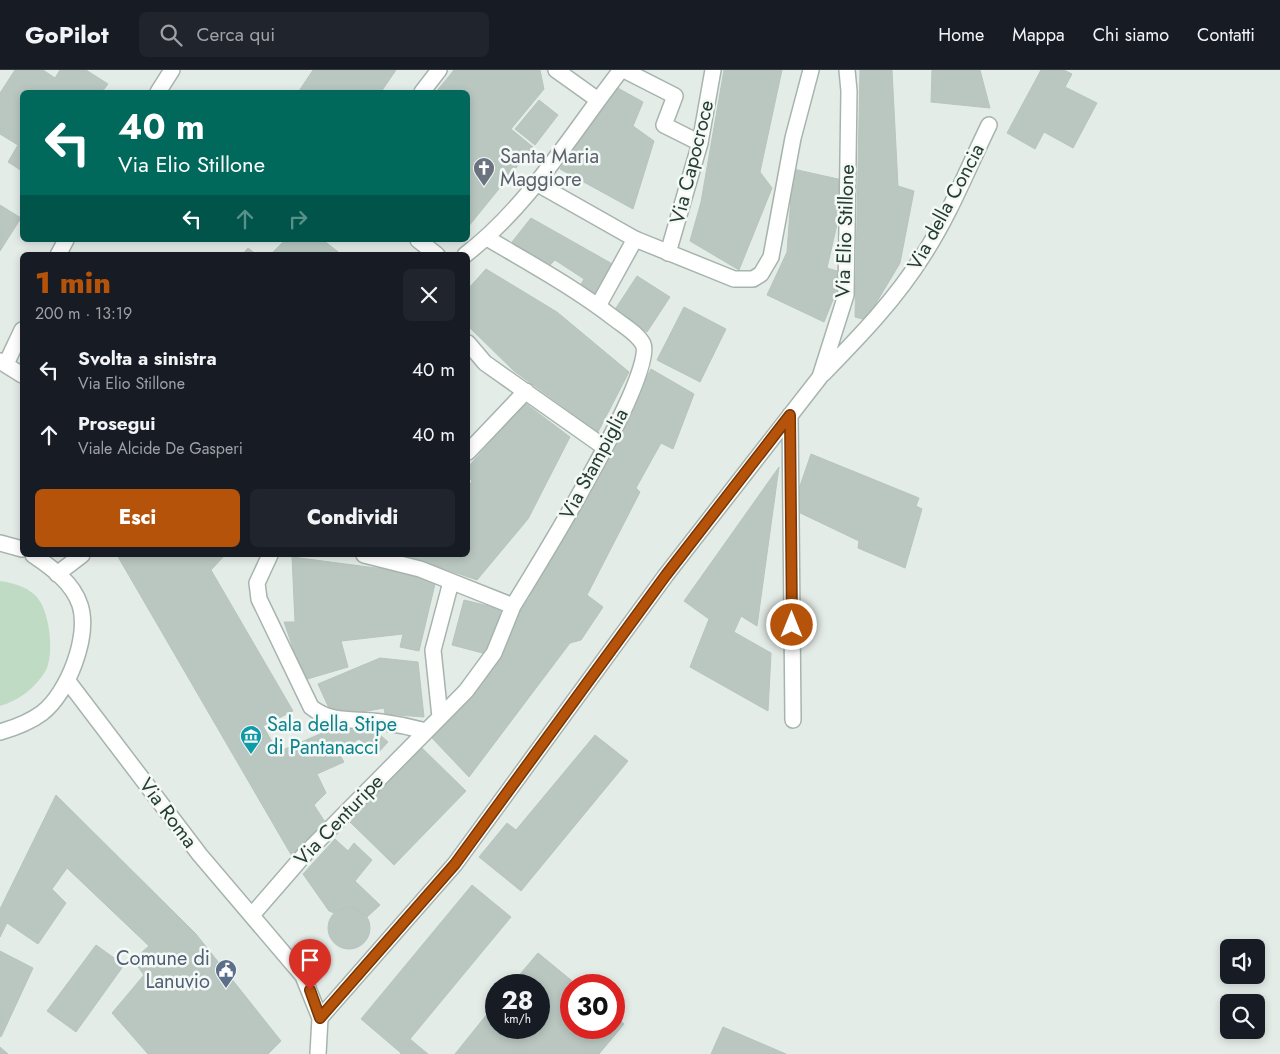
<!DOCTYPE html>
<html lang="it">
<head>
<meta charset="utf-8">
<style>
  body { margin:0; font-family:Jost,sans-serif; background:#20242c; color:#f1f3f6; height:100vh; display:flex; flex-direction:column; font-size:19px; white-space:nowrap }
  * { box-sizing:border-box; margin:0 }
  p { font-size:16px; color:#9ea1a6 }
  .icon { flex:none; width:28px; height:28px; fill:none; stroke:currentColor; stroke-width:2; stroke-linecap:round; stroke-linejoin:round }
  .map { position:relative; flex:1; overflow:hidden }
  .drawer { position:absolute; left:20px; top:182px; width:450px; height:305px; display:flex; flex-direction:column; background:#171b24; border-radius:8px; box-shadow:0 2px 8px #0003 }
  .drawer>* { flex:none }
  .banner { position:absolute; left:20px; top:20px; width:450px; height:152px; border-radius:8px; box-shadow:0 2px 8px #0003; background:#00695c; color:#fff; overflow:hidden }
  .controls { position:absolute; left:1220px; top:869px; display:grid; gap:10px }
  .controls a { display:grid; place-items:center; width:45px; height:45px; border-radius:8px; background:#171b24; box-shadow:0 2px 8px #0003; font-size:25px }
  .speed { position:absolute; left:485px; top:904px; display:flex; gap:10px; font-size:25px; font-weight:700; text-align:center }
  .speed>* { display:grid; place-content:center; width:65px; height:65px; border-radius:50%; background:#171b24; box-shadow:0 2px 8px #0003; line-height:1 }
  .speed small { font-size:12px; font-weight:400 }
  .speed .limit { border:8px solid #d22; background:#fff; color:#111 }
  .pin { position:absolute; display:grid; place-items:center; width:42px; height:42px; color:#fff; margin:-51px -21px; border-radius:50% 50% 50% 0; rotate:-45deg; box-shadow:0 0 5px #0007 }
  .pin .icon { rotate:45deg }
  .me { position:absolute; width:55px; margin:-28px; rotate:0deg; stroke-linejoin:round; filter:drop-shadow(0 0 4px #0008) }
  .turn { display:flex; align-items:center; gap:18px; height:105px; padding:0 15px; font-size:22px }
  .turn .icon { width:65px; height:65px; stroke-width:2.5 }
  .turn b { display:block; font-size:35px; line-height:42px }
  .lanes { display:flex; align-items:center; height:48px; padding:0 15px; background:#0003; justify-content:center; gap:25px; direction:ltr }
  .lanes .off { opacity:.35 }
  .round { display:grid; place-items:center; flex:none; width:52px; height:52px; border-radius:8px; background:#20242c }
  .head { display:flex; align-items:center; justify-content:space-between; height:85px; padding:0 15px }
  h1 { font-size:30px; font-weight:800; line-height:38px; color:#b45309 }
  .action { display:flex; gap:10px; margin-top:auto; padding:10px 15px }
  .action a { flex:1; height:58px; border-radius:8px; background:#b45309; color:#fff; font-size:20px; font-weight:800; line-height:58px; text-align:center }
  .action a+a { background:#20242c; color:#f1f3f6 }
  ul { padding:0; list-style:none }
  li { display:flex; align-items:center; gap:15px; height:65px; padding:0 15px }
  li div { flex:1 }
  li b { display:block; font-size:19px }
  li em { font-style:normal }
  header { display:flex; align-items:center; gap:30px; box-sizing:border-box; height:70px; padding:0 25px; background:#171b24; border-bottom:1px solid #363941 }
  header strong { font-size:24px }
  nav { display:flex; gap:28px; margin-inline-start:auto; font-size:18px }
  .search { width:350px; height:45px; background:#20242c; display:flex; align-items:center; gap:12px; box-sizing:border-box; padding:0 18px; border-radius:8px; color:#9ea1a6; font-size:19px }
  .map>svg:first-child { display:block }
</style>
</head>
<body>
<header>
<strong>GoPilot</strong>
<div class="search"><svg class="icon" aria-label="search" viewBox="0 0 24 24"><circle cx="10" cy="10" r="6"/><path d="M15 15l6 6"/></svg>Cerca qui</div>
<nav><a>Home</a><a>Mappa</a><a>Chi siamo</a><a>Contatti</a></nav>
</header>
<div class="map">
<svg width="1280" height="984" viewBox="0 0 1280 984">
  <rect width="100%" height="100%" fill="#e4ece8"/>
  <path fill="#bfdbc4" d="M0,511c13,2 25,5 35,14 15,14 20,60 10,77 -10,16 -27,29 -45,34z"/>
  <path fill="#bac7c1" stroke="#b7c5be" d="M15,0h28l12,8 5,-8h26l22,14 -6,8h-80v79l-14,-9 10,-17 -18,-11v-41z
    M313,0h83l-15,22h-79l-3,-1z
    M454,0h86l4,19 -33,40 22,18 -65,80v-135h-32z
    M724,0h58l-22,102 12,16 -33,82 -49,-29 11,-39z
    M860,0h32l6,116 16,5 -14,72 -34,57 -11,-3z
    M932,0h48l10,38 -59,-6z
    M1041,0h23l8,4 -7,13 32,16 -24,45 -29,-16 -9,17 -28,-16z
    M616,17l27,15 -10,24 21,15 -21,68 -73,-40z
    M539,30l19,15 -23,30 -20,-16z
    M793,99l54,12 -20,87 17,5 -20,49 -57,-27 20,-43z
    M0,135l21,13 -21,33z
    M531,148l85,48 -19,33 -17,-13 4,-7 -29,-19 -7,7 -36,-25z
    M285,170h38l19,15h-69l-2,-1z
    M248,178l9,7h-15z
    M486,199l71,43 72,60 -31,60 -84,-61 -46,-45v-37z
    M637,206l33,21 -23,35 -33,-21z
    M684,237l42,22 -26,53 -43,-22z
    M651,299l43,25 -21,55 -12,-6 -25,45 4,4 -53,103 16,12 -22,33 -11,3 -101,134 -37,-39 63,-72 26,-57 9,-12 -6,-3z
    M525,333l45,34 -42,82 -51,61 -73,-25h64v-67l4,-7 -4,-5v-9z
    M811,384l108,44 -3,8 6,3 -17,59 -47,-20 1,-7 -67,-32z
    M779,397l-22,159 -16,-10 -7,16 37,21 -3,58 -78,-44 19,-48 -25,-18z
    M117,485h108l-14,15 82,141 -30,15 15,26 63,-27 29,1 18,16 -11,12 -18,-15 -21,13 6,10 -27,12 9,19 -12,12 11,17 -32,36z
    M292,487l130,17 13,10 -16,67 -19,-4 3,-13 -62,7 7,26 -44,13 -20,-58h11z
    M464,530l37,9 -11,46 -38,-10z
    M380,588l38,4 6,55 -39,-3 -1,-6 -51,9 -15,-33z
    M595,665l33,26 -107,130 -42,-34 28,-34 9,7z
    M420,676l46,45 -72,74 -47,-46z
    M56,725l140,139 85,107 -13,13h-120l-36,-41 32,-38 -11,-15 16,-14 -82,-78 -15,21 14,14 -28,41 -31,-21 -7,14v-28z
    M335,769l13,12 6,-8 18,17 -17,21 25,24 -13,12 -16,-10 -6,1 -11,5 -5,-2 -26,-37z
    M472,815l39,32 -101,122 18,15h-28l1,-1 -40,-34z
    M328 858a21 21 0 1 1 42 0a21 21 0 1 1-42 0Z
    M96,875l28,20 -48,67 -29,-21z
    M0,881l33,17 -32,69 -1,-1z
    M538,883l39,32h-6v43h43v-13l10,9 -25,30h-144l41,-51v25h43v-43h-28z
    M723,957l63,27h-75z
    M0,977l8,7h-8z"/>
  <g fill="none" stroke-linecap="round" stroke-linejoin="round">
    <g stroke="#a7b4ae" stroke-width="18">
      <path id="pedestrian" d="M624,0l51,26 -11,29 36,18
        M668,183l32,-110 13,-73
        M598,236l37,-67
        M468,273l17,20 119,84
        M468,382l58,-61
        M270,485l-13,28 2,16 52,108c21,17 44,11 70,15 15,2 30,5 45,9
        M364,485l56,14 93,37c21,-34 145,-234 130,-262 -6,-11 -19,-18 -28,-25 -40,-31 -84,-55 -128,-81
        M440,647l-7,-67 18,-68
        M252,845l53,-61 161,-163 28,-38 19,-47"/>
    </g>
    <g stroke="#a7b4ae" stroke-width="18">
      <path id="minor" d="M556,0l42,30
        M158,22l14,-22
        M422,22l17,-22
        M536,113l99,56 99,40h19l8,-5 10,-17 22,-119 18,-68
        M418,170l19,15
        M58,185l8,-15
        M465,185c64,-49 107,-122 156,-185
        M0,291l22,14
        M6,294l16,-34
        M823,304c37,-38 73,-75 101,-120 26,-40 44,-86 65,-129
        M790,345l3,305
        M57,504l25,-19
        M320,948l135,-154 211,-289 154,-198 26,-82 3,-204 -2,-21"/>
    </g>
    <g stroke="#a7b4ae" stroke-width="18">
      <path id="tertiary" d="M0,473l22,6
        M67,610l133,175 103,121 17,42 -2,36
        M0,662c14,-4 30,-10 42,-19 26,-20 48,-77 38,-108 -7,-22 -29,-38 -47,-50"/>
    </g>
    <use href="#pedestrian" stroke="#fff" stroke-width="15"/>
    <use href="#minor" stroke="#fff" stroke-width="15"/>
    <use href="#tertiary" stroke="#fff" stroke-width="15"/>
  </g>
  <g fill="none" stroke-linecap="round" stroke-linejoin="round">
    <g stroke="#753606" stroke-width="12">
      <path id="route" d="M310,920l10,28 135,-154 211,-289 124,-160 2,210"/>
    </g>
    <use href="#route" stroke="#b45309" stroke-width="9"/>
  </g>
  <defs>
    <g id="church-pin" transform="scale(1.125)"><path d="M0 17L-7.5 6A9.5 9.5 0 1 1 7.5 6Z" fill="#6b7280" stroke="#f4f9f6"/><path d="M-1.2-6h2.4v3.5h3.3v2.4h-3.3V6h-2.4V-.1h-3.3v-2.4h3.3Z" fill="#fff"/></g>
    <g id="museum-pin" transform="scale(1.125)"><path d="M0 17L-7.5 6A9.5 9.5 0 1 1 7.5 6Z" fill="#0f9aa8" stroke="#f4f9f6"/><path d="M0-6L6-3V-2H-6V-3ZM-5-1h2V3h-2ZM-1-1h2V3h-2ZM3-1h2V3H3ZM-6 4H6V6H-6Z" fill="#fff"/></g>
    <g id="civic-pin" transform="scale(1.125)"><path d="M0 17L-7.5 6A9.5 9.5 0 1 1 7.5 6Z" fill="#5c6f8a" stroke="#f4f9f6"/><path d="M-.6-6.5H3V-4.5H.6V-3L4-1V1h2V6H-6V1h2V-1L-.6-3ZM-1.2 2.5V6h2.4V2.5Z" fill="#fff"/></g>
  </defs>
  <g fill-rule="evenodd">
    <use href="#church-pin" x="484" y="98"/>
    <use href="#museum-pin" x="251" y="666"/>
    <use href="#civic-pin" x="226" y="900"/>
  </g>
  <g text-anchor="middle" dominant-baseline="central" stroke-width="5" stroke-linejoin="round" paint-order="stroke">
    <g font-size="20" fill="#5b616d" stroke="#f4f9f6" text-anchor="start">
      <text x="500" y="86">Santa Maria<tspan x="500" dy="23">Maggiore</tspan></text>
    </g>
    <g font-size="20" fill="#253c34" stroke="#f4f9f6">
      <text transform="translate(692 92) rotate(-76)">Via Capocroce</text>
      <text transform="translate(946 137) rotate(-62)">Via della Concia</text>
      <text transform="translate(845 161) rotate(-88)">Via Elio Stillone</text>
      <text transform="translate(594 394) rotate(-62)">Via Stampiglia</text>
      <text transform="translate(168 743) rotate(53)">Via Roma</text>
      <text transform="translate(339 750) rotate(-46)">Via Centuripe</text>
    </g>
    <g font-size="20" fill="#0d838f" stroke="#f4f9f6" text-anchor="start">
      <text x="267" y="654">Sala della Stipe<tspan x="267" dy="23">di Pantanacci</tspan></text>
    </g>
    <g font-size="20" fill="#4e5e75" stroke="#f4f9f6" text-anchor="end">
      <text x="210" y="888">Comune di<tspan x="210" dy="23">Lanuvio</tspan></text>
    </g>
  </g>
</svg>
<div class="controls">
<a><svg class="icon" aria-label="sound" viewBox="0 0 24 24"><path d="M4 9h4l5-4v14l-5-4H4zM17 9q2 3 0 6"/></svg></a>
<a><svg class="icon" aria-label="search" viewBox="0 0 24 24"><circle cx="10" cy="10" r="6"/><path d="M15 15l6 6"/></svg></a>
</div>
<div class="speed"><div>28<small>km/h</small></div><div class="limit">30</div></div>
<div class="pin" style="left:310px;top:920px;background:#d93025"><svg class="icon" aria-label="arrive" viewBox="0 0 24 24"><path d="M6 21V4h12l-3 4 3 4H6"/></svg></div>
<svg class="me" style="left:792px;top:555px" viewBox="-20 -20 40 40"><circle r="17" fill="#b45309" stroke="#fff" stroke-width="3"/><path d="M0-11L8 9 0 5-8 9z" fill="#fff"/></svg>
<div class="banner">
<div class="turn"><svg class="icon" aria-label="left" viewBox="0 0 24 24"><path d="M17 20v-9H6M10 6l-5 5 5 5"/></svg><div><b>40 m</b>Via Elio Stillone</div></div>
<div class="lanes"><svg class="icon" aria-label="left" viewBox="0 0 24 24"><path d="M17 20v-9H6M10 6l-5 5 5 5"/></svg><svg class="icon off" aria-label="ahead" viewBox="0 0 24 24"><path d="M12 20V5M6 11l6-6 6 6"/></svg><svg class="icon off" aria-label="right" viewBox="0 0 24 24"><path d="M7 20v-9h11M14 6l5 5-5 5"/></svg></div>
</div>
<section class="drawer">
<div class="head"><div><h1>1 min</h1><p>200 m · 13:19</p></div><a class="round"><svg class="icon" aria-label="close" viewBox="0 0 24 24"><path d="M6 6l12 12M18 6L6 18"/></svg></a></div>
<ul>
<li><svg class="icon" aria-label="left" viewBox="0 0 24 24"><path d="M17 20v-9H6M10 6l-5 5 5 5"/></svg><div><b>Svolta a sinistra</b><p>Via Elio Stillone</p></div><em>40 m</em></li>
<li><svg class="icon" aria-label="ahead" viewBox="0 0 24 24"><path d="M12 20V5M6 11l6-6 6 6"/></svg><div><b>Prosegui</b><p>Viale Alcide De Gasperi</p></div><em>40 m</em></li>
</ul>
<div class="action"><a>Esci</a><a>Condividi</a></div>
</section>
</div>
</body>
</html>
